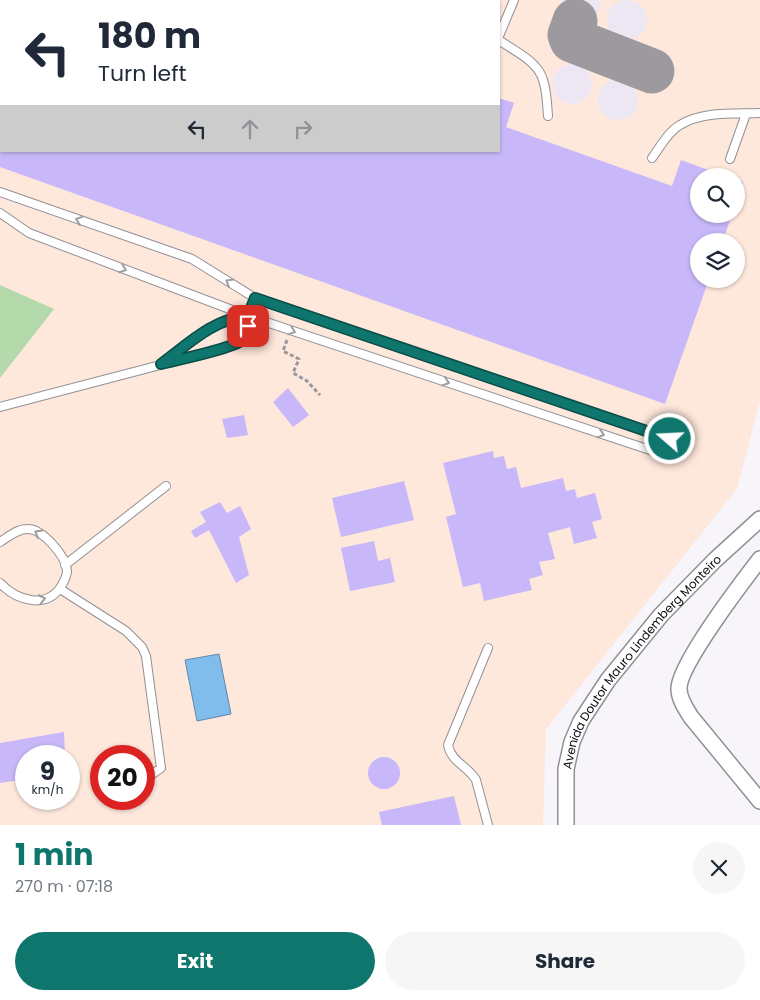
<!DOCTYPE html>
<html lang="en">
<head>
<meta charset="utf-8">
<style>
  body { margin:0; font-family:Poppins,sans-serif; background:#f6f6f7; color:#1f2937; height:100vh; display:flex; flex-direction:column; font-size:19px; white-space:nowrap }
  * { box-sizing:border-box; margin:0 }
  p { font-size:16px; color:#747a83 }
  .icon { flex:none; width:28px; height:28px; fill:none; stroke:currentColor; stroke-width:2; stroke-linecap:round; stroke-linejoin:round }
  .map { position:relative; height:825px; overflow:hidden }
  .side { display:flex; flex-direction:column; background:#fff; flex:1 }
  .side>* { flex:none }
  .guide { position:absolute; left:0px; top:0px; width:500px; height:152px; box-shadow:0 1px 4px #0004; background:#fff; color:#1f2937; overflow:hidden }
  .tools { position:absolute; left:690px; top:168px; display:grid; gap:10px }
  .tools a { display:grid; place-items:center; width:55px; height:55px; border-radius:50%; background:#fff; box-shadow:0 1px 4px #0004; font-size:25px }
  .speed { position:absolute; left:15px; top:745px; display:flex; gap:10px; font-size:25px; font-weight:700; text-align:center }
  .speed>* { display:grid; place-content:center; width:65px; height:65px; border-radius:50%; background:#fff; box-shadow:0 1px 4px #0004; line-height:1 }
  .speed small { font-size:12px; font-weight:400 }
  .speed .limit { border:8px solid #d22; background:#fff; color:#111 }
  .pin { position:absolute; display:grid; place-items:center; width:42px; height:42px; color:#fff; margin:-21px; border-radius:10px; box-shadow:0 2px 8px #0006 }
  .me { position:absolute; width:55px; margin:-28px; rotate:289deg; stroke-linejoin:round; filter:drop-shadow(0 0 4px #0008) }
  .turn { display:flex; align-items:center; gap:18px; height:105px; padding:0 15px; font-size:22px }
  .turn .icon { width:65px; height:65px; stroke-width:2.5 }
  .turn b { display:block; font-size:35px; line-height:42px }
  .lanes { display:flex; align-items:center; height:48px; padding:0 15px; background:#0003; justify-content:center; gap:25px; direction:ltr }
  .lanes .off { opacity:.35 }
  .round { display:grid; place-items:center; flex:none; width:52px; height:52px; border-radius:26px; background:#f6f6f7 }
  .headline { display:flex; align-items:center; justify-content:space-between; height:85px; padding:0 15px }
  h1 { font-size:30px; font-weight:700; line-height:38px; color:#0f766e }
  .action { display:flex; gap:10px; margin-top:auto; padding:10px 15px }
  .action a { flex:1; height:58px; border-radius:30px; background:#0f766e; color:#fff; font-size:20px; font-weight:700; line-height:58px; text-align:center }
  .action a+a { background:#f6f6f7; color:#1f2937 }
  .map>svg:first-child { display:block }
</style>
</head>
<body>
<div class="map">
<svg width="760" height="825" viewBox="0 0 760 825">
  <rect width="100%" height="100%" fill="#f7f5fa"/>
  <path fill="#fee7db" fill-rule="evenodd" d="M0,0h760v401l-23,88 -191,240 -3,96h-543zM1,1h498v150h-498zM699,176h37v38h-37zM699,241h37v38h-37zM26,756h43v43h-43zM101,756h43v43h-43z"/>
  <path fill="#ede7f4" d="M562,0h39v6l-4,8 -6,5 -8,3 -8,-1 -7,-4 -5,-7z
    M607 20a20 20 0 1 1 40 0a20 20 0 1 1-40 0Z
    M552 84a20 20 0 1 1 40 0a20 20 0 1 1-40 0Z
    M598 100a20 20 0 1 1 40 0a20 20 0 1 1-40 0Z"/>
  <path fill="#b4d9ab" d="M0,285l54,24 -54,69z"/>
  <path fill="#81bdec" stroke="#5e88a9" d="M219,654l12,60 -34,7 -12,-61z"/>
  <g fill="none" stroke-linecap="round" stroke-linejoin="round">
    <path stroke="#9c9a9e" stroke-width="45" d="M575,21l-5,14 2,5 80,31"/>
  </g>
  <path fill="#c8b8f9" d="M499,98l15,5 -8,24 166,59 9,-26 44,16h-26v38h33l-9,27h-24v38h10l-44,125 -665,-237v-16h499z
    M736,180l7,2 -6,19h-1z
    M288,388l21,27 -16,12 -20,-25z
    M244,415l4,20 -21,3 -5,-19z
    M493,451l1,7 10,-2 3,13 9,-2 5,21 42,-10 3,13 9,-2 2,9 18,-5 7,26 -10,3 5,16 -23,6 -4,-17 -22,6 7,26 -16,3 4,13 -14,4 3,11 -48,11 -4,-18 -17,4 -17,-70 10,-3 -13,-51z
    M404,481l10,39 -73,17 -9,-39z
    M220,502l7,11 13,-7 11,23 -12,8 10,38 -13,8 -27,-53 -14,8 -4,-7 15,-9 -6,-10z
    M374,541l4,20 12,-3 5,24 -45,9 -9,-43z
    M64,732l1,24h-39v23l-26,4v-40z
    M368 773a16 16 0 1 1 32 0a16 16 0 1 1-32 0Z
    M454,796l7,29h-79l-3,-13z"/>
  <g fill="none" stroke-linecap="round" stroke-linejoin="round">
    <g stroke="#929095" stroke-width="10">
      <path id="service" d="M499,36l15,-36
        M499,40c15,11 39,21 44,40 4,11 4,24 5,36
        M652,158c8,-11 16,-26 28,-33 22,-14 54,-11 80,-12
        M730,159l16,-45
        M0,192l192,67 63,39 415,141
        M0,213l29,20 219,83 414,138
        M165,361c24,-17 49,-43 80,-45
        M0,407l210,-55 26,-9 8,-5 4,-12v-10l7,-18
        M0,542c8,-5 17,-13 27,-13 15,-1 39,27 40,42 0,5 -3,10 -5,14 -15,25 -45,16 -62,-2
        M65,565l101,-79
        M60,589l66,42 16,16 4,9 15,112 -17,12
        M488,648l-40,97c3,17 20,21 28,35l12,45
        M115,800l1,-1"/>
    </g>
    <g stroke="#929095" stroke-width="18">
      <g id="minor">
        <path d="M760,559c-17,22 -82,107 -81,130 0,10 7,20 12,28l69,84"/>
        <path id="s1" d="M566,825v-56l6,-27 9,-21 27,-41 53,-65 54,-55 45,-41"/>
      </g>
    </g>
    <path stroke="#99989c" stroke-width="3" stroke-dasharray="4 2.5" stroke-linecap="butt" d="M287,340l-4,11 16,8 -6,14 14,8 13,14"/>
    <use href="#service" stroke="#fff" stroke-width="8"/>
    <use href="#minor" stroke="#fff" stroke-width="15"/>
  </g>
  <defs><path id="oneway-chevron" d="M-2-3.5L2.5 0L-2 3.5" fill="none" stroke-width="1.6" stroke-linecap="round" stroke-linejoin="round" transform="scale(1.25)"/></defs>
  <g stroke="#9e9e9f">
    <use href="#oneway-chevron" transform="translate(79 220) rotate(-161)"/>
    <use href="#oneway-chevron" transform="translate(123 269) rotate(21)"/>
    <use href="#oneway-chevron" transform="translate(229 282) rotate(-149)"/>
    <use href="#oneway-chevron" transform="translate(292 331) rotate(19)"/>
    <use href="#oneway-chevron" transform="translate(446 382) rotate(18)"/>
    <use href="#oneway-chevron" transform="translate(601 434) rotate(18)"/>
    <use href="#oneway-chevron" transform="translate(38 533) rotate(-150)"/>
    <use href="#oneway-chevron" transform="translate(42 599) rotate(-12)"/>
  </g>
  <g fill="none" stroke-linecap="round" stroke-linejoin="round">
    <g stroke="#0a4d48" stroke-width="12">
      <path id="route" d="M248,326c-1,3 -1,9 -3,12 -8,10 -69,22 -84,26 26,-19 53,-46 87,-48l7,-18 415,141"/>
    </g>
    <use href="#route" stroke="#0f766e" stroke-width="9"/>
  </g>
  <g text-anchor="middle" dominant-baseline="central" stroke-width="4.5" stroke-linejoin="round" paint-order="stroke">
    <g font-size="12" fill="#0d0c0e" stroke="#f7f5fa">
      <text stroke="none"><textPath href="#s1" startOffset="189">Avenida Doutor Mauro Lindemberg Monteiro</textPath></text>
    </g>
  </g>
</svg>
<div class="tools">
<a><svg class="icon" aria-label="search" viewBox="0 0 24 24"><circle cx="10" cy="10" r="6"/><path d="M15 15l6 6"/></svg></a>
<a><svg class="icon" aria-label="layers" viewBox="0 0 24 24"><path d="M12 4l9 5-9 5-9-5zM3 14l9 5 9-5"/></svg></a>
</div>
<div class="speed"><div>9<small>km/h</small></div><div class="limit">20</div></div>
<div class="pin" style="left:248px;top:326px;background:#d93025"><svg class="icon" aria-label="arrive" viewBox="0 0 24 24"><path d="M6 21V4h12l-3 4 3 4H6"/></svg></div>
<svg class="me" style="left:670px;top:439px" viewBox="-20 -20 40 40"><circle r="17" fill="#0f766e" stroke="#fff" stroke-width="3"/><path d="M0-11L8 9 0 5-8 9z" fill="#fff"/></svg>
<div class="guide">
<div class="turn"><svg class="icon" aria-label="left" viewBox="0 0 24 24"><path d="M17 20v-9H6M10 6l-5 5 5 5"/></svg><div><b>180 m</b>Turn left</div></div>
<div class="lanes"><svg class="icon" aria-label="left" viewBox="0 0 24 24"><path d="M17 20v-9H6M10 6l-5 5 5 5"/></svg><svg class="icon off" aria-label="ahead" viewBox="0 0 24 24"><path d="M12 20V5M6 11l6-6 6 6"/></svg><svg class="icon off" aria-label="right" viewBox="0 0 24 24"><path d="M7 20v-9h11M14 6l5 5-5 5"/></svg></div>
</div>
</div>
<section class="side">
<div class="headline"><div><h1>1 min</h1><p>270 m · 07:18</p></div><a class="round"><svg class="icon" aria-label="close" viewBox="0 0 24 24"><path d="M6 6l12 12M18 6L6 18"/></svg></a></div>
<div class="action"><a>Exit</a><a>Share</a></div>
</section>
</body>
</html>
